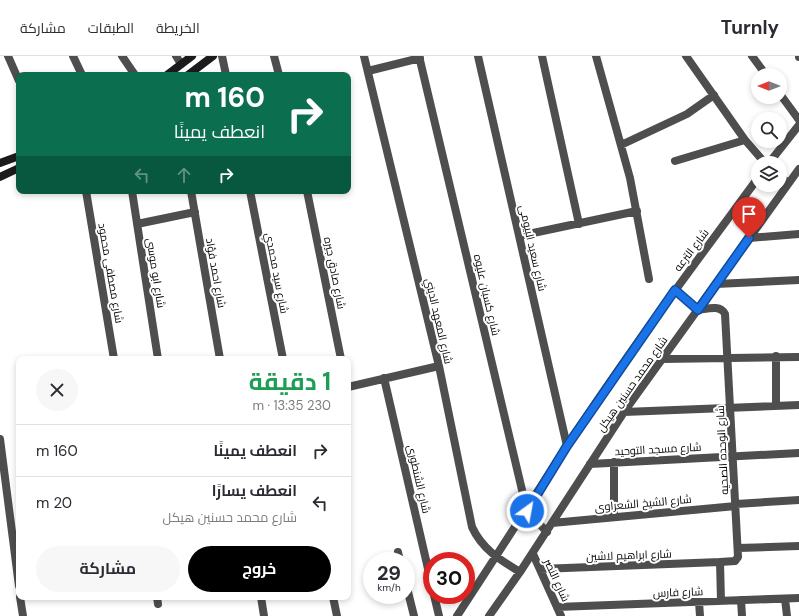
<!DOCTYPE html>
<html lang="ar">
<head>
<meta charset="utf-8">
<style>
  body { margin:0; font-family:"DM Sans",Cairo,sans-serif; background:#f7f7f7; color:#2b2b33; direction:rtl; height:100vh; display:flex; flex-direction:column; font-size:15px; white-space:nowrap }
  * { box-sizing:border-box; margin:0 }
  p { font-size:13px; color:#7c7c81 }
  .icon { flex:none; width:22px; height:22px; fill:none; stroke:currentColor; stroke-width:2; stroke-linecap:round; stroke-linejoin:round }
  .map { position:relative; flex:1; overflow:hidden; direction:ltr }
  .side { position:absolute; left:16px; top:300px; width:335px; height:244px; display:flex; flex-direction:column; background:#fff; border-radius:8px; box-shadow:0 2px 6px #0003; direction:rtl }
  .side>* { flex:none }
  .guide { position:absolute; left:16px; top:16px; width:335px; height:122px; border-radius:8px; box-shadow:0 2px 6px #0003; direction:rtl; background:#0b6e4f; color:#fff; overflow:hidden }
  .needle { width:26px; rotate:270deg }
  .tools { position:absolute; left:751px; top:12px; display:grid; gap:8px }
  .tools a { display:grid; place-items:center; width:36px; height:36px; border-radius:50%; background:#fff; box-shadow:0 2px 6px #0003; font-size:20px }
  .speed { position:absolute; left:363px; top:496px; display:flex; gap:8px; font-size:20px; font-weight:700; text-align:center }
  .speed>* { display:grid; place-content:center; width:52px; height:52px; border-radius:50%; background:#fff; box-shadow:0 2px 6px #0003; line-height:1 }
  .speed small { font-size:10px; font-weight:400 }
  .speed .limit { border:6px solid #d22; background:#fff; color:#111 }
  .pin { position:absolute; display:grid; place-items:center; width:34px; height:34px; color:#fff; margin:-41px -17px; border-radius:50% 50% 50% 0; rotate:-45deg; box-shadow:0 0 4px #0007 }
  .pin .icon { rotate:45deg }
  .me { position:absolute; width:44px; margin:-22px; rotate:32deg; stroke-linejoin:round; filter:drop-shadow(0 0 3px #0008) }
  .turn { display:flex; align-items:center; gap:14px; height:84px; padding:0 20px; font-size:18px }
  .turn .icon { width:52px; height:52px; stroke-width:2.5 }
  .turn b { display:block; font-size:28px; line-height:34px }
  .lanes { display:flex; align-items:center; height:38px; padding:0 20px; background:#0003; justify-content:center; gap:20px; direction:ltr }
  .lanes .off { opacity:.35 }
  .round { display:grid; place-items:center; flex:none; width:42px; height:42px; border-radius:21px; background:#f7f7f7 }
  .headline { display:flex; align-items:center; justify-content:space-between; height:68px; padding:0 20px }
  h1 { font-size:24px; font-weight:700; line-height:30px; color:#1e9e55 }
  .primary-button { display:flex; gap:8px; margin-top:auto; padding:8px 20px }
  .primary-button a { flex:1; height:46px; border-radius:24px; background:#000; color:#fff; font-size:16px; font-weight:700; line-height:46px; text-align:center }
  .primary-button a+a { background:#f7f7f7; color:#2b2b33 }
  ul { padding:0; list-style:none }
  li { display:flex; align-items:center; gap:12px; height:52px; padding:0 20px; border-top:1px solid #e1e1e2 }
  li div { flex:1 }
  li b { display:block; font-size:15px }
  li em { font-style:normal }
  header { display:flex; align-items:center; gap:24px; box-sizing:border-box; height:56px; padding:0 20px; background:#fff; border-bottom:1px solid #e1e1e2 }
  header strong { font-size:19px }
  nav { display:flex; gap:22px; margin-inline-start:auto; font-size:14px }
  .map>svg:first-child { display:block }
</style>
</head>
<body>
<header>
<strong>Turnly</strong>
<nav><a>الخريطة</a><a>الطبقات</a><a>مشاركة</a></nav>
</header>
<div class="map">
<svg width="799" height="560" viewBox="0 0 799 560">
  <rect width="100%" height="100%" fill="#fff"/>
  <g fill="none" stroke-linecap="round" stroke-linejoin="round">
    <path stroke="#4e4e4e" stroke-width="8" d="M8,0l11,25
      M73,0l9,19
      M122,0l13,19
      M176,0l5,8
      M222,0l4,19
      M274,0l5,19
      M364,0l75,310 33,161c10,22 28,33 48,45
      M419,0l108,455 20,21
      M478,0l89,390
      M542,0l37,168
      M596,0l34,122 19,101
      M686,0l59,84 20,23
      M752,0l14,19
      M799,0v1
      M368,15l52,-13
      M780,38l19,26
      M621,89l66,-31 27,-19
      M675,105l70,-21
      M769,107l30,-38
      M780,120l8,7
      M86,135l28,168
      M132,135l26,168
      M191,135l29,168
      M250,135l33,168
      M307,135l34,168
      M137,168l58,-12
      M519,180l118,-25
      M749,182l50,-4
      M716,228l83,-4
      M675,234l23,20c9,-1 22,-6 27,4l13,243 -3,4 -15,1 1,39
      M776,300v50
      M662,303l137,-2
      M384,322l48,208
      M348,331l91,-21
      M624,356l175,-7
      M0,383l19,147
      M590,408l209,-11
      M736,448l63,-4
      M614,461v-55
      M552,467l184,-17
      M738,492l61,-2
      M398,496l2,9
      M533,498l28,62
      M540,513l180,-7
      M406,528l8,32
      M434,539l5,21
      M20,541l3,19
      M157,541l1,7
      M261,541l3,19
      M333,541l4,19
      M785,543l2,17
      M741,544l1,16
      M699,546l1,14
      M557,551l242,-9
      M457,560c37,-56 73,-113 110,-170 60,-92 126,-180 191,-268
      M489,560l31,-44 104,-160 175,-243"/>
    <path stroke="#1b1b1b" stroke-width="8" d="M167,19l25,-19
      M188,19l25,-19
      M0,107l19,-7
      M0,121l19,-9"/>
  </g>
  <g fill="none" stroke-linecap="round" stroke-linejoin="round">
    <g stroke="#114b97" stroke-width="10">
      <path id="route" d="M527,455l40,-65 108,-156 23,20 51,-72"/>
    </g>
    <use href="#route" stroke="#1a73e8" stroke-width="7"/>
  </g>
  <g text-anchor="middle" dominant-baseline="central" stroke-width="4" stroke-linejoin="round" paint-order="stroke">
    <g font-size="11" fill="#000" stroke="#fff">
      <text transform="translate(533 192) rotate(77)">شارع سعيد البيومى</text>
      <text transform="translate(691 194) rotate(-53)">شارع الترعه</text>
      <text transform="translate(111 217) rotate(80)">شارع مصطفى محمود</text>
      <text transform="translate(156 217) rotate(81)">شارع ابو موسى</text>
      <text transform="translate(216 217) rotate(80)">شارع احمد فؤاد</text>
      <text transform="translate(277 217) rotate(79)">شارع سيد محمدي</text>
      <text transform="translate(335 217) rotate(79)">شارع صادق جيره</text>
      <text transform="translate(487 239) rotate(77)">شارع كسبان عليوه</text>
      <text transform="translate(439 265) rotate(77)">شارع المعهد الديني</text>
      <text transform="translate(632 328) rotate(-55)">شارع محمد حسنين هيكل</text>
      <text transform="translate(658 393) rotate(-3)">شارع مسجد التوحيد</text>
      <text transform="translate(722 394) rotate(-93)">شارع الوحده الصحيه</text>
      <text transform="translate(419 423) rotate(77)">شارع الشنطورى</text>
      <text transform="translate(643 447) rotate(-5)">شارع الشيخ الشعراوى</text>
      <text transform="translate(629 499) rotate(-2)">شارع ابراهيم لاشين</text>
      <text transform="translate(557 524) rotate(65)">شارع النصر</text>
      <text transform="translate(678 536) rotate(-2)">شارع فارس</text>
    </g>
  </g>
</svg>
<div class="tools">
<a><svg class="needle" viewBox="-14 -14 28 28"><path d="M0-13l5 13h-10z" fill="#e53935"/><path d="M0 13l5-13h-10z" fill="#7c7c81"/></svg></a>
<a><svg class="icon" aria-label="search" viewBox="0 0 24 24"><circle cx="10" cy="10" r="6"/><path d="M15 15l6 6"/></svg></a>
<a><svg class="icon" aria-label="layers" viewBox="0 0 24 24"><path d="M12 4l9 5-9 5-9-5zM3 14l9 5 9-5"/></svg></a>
</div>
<div class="speed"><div>29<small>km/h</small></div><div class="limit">30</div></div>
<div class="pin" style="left:749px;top:182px;background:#d93025"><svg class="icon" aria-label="arrive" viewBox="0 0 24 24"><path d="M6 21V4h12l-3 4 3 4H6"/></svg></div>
<svg class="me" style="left:527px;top:455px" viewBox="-20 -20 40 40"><circle r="17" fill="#1a73e8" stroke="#fff" stroke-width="3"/><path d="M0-11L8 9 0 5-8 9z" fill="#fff"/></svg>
<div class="guide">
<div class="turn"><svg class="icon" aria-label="right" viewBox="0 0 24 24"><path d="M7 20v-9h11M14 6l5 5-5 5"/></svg><div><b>160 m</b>انعطف يمينًا</div></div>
<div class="lanes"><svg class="icon off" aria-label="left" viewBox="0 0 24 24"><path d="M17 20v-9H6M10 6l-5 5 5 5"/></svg><svg class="icon off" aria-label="ahead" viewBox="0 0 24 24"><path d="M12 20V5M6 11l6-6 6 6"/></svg><svg class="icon" aria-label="right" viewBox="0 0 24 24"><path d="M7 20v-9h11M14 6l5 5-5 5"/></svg></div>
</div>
<section class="side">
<div class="headline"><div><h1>1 دقيقة</h1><p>230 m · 13:35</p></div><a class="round"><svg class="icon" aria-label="close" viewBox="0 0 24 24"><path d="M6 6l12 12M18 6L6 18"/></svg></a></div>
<ul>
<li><svg class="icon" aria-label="right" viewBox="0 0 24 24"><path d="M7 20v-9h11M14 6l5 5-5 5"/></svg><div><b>انعطف يمينًا</b></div><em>160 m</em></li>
<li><svg class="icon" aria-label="left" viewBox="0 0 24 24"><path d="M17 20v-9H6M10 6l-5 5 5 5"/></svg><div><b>انعطف يسارًا</b><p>شارع محمد حسنين هيكل</p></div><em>20 m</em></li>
</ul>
<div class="primary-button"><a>خروج</a><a>مشاركة</a></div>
</section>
</div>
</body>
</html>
